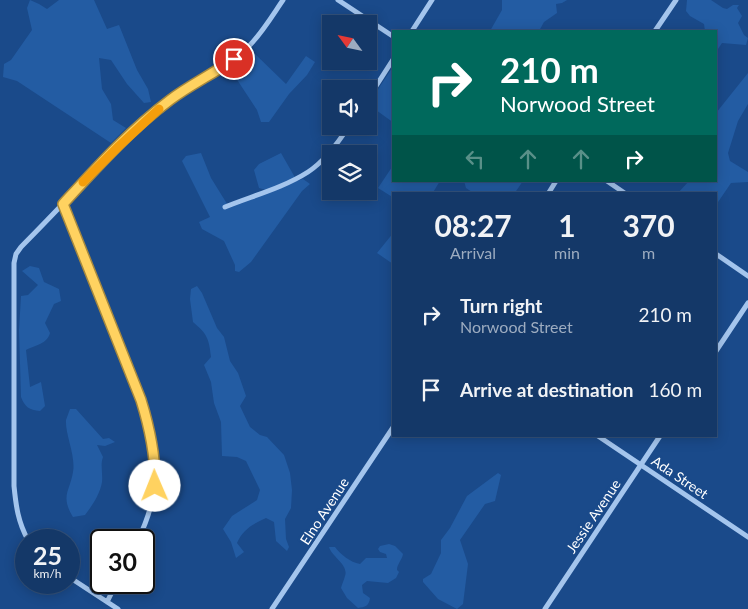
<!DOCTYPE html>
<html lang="en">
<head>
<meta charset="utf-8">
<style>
  body { margin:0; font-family:Lato,sans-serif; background:#1d3f6e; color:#f1f3f6; height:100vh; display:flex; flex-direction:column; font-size:19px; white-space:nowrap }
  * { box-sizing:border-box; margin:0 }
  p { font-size:16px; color:#9dacc0 }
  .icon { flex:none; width:28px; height:28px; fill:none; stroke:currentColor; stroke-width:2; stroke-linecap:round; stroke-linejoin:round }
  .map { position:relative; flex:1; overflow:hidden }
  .drawer { position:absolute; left:392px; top:192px; width:325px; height:245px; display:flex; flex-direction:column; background:#143868; border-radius:0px; box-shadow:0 2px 12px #0003,0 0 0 1px #33527c }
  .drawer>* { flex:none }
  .banner { position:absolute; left:392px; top:30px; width:325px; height:152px; border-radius:0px; box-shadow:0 2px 12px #0003,0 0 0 1px #33527c; background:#00695c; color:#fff; overflow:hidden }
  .needle { width:32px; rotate:303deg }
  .fabs { position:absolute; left:322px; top:15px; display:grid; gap:10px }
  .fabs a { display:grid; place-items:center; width:55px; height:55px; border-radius:0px; background:#143868; box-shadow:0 2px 12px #0003,0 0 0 1px #33527c; font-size:25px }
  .speed { position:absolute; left:15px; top:529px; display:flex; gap:10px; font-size:25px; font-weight:700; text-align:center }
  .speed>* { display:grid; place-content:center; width:65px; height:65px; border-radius:50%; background:#143868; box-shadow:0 2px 12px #0003,0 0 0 1px #33527c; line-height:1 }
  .speed small { font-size:12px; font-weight:400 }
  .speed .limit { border:2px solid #111; border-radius:8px; background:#fff; color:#111 }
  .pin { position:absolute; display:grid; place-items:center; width:42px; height:42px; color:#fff; margin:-21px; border:2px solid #fff; border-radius:50%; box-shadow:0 1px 5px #0007 }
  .me { position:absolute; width:55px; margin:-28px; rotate:359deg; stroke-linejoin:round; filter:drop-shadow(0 0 4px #0008) }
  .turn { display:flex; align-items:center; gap:18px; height:105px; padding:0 25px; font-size:22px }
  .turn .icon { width:65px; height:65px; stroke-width:2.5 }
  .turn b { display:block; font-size:35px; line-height:42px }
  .lanes { display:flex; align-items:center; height:48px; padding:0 25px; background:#0003; justify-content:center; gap:25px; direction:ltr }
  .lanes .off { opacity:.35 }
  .eta { display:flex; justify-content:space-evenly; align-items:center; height:85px; text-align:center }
  .eta b { font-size:30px; font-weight:700; line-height:35px }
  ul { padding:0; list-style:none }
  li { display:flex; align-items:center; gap:15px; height:75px; padding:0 25px }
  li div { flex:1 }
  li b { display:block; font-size:19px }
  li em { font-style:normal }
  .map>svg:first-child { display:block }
</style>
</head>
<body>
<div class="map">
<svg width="748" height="609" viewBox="0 0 748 609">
  <rect width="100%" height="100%" fill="#1a4a8a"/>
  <path fill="#235ca3" d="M30,0l9,4 8,5 12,-9h35l13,29 12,-4 18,45 11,19 3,13 -7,1 -17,-19 -16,-24 -12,-2 3,31 9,15 2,16 13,8 -15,15 -94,-62 -14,-4 1,-13 7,-4 21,-30 -5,-22z
    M502,0h65l-5,3 -6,1 1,9 -13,9 -5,9h-49l12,-21z
    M687,0h24l12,8 4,1 6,-4h6l-2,3 5,8 -4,7 6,12 4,3 -2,7 -24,-2 -4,6 -2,8v-26h-11l-1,-7 -14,-8 -4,-5z
    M254,53l32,31 20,-28 9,6 -8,13 -18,19 -20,28h-8l-4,-12 -25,-38z
    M394,65v58l-25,-18v-2z
    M748,73v31l-10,17 -10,32 2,8 18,11v10l-17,1 -15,22v-11h-39l12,-13h27v-68z
    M201,153l10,25 18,29 41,-16 -11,-3 -5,-18 5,-6 22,-11 16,28 6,-2 7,5 -8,7 -51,71 -12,10 -4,-1v-6l-11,-24 -22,-12 -3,-7 11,-5 -28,-56 4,-5z
    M394,164v17h46l-8,13h-38v4l-16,-10z
    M464,181h59l-9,13h-39l-9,-6z
    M394,232v37l-1,-5 -16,-11z
    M30,266l9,2 5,14 15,7 2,12 -7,3 -9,19 5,10c-3,11 -14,12 -24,17l4,37 11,-5 4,24 -5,5c-11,-1 -15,-4 -19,-14l-2,-67 2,-34 7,-1 10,-10 -16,-14z
    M197,286l5,7 15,35 7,9 6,24 8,12 8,23 -6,10 10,21 10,8 7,2 17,18 6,18 2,17 -1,18 -6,11 1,20 3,8 -2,4 -11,-10 -2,-19 -8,-4c-13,6 -23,11 -29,25l7,9 -8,6 -5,-16 -8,-13 9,-13 25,-16 3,-10 -14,-29 -9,-4 -15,-1 -1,-34 -7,-19 -3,-21 -7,-17 7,-8c-2,-19 -4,-23 -18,-35l-3,-23 1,-10z
    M70,409h6l27,30 6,-1 6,4 -10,4 -8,-1 6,12c-3,8 0,16 -1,25 -2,12 -10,24 -17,33l-12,2c-13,-21 -3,-26 0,-45 3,-16 -8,-38 -7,-52 1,-3 3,-8 4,-11z
    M498,473l3,2 -6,26 -10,3 -25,36 8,24 -5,40 -6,5 -19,-10 -15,-17v-3l8,-5 10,-21v-13l9,-12 17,-32z
    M389,544l6,2 8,8c-1,6 -6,10 -6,16l2,2 -3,6 -8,5 -21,-2 -5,4 1,8 7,5c-1,8 -5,9 -12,10l-11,-10 -6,-10c1,-4 3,-8 4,-12 4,-11 -13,-19 -16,-29h6c6,8 15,15 25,17l6,-6h21l-1,-4 -6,-2 -2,-3 2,-3z"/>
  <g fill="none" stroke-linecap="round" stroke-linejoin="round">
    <path stroke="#a4c5ed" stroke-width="5" d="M338,0l56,37
      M412,31l20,-31
      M655,31l21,-31
      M369,97l25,-39
      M607,181l19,13
      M548,194l8,-13
      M63,204c17,43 34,85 51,128 18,43 39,88 41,134 2,26 -6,51 -17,74
      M225,207c27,-11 58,-19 83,-35 17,-11 30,-29 41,-46
      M716,254l32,22
      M716,351l32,-48
      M598,436l150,101
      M28,540c-10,-18 -12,-34 -14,-54v-223l2,-9 5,-7c45,-45 87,-93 135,-135 28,-25 65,-39 93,-66 13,-13 23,-30 34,-46
      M69,577l49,32
      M107,602l10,-20
      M272,609l122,-183
      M545,609l115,-173"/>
  </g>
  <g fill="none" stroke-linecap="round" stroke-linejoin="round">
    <g stroke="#a6883e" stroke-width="12">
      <path id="route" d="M155,486c1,-30 -5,-57 -14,-86l-78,-196c33,-36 67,-74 107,-104 20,-15 43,-26 64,-41"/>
    </g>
    <use href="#route" stroke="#ffd260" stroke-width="9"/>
    <path stroke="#f59e0b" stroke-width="9" d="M83,182l36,-36 40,-37"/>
  </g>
  <g text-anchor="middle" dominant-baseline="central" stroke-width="5" stroke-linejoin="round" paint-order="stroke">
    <g font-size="14" fill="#fff" stroke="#1a4a8a">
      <text transform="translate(680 477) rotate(34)">Ada Street</text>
      <text transform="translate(324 511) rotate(-57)">Elno Avenue</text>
      <text transform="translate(593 516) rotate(-56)">Jessie Avenue</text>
    </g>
  </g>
</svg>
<div class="fabs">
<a><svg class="needle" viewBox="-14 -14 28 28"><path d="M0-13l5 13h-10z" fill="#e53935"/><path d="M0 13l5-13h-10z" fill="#9dacc0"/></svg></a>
<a><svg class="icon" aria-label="sound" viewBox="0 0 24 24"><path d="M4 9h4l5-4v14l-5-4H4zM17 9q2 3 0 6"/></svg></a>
<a><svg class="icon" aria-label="layers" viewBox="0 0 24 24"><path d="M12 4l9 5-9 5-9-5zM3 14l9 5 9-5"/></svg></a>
</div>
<div class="speed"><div>25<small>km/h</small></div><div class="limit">30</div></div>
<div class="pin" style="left:234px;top:59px;background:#d93025"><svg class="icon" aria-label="arrive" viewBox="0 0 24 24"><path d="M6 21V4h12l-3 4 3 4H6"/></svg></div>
<svg class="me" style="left:155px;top:486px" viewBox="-20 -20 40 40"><circle r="19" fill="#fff"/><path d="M0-13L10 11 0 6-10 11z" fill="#ffd260"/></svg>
<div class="banner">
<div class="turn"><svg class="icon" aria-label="right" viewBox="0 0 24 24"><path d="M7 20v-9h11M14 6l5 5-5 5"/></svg><div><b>210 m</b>Norwood Street</div></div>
<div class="lanes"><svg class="icon off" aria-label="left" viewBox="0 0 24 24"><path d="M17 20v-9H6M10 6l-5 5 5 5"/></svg><svg class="icon off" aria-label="ahead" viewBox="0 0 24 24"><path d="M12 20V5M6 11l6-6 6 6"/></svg><svg class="icon off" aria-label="ahead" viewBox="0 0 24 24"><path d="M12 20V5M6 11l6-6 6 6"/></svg><svg class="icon" aria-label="right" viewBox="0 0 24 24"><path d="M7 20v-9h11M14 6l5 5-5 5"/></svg></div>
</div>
<section class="drawer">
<div class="eta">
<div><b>08:27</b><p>Arrival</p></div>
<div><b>1</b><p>min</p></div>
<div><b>370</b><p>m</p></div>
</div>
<ul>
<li><svg class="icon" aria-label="right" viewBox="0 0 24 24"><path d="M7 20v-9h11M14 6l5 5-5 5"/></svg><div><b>Turn right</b><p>Norwood Street</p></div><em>210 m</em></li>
<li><svg class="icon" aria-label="arrive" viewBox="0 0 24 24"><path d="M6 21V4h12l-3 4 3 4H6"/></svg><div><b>Arrive at destination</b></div><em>160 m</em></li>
</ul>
</section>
</div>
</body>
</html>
